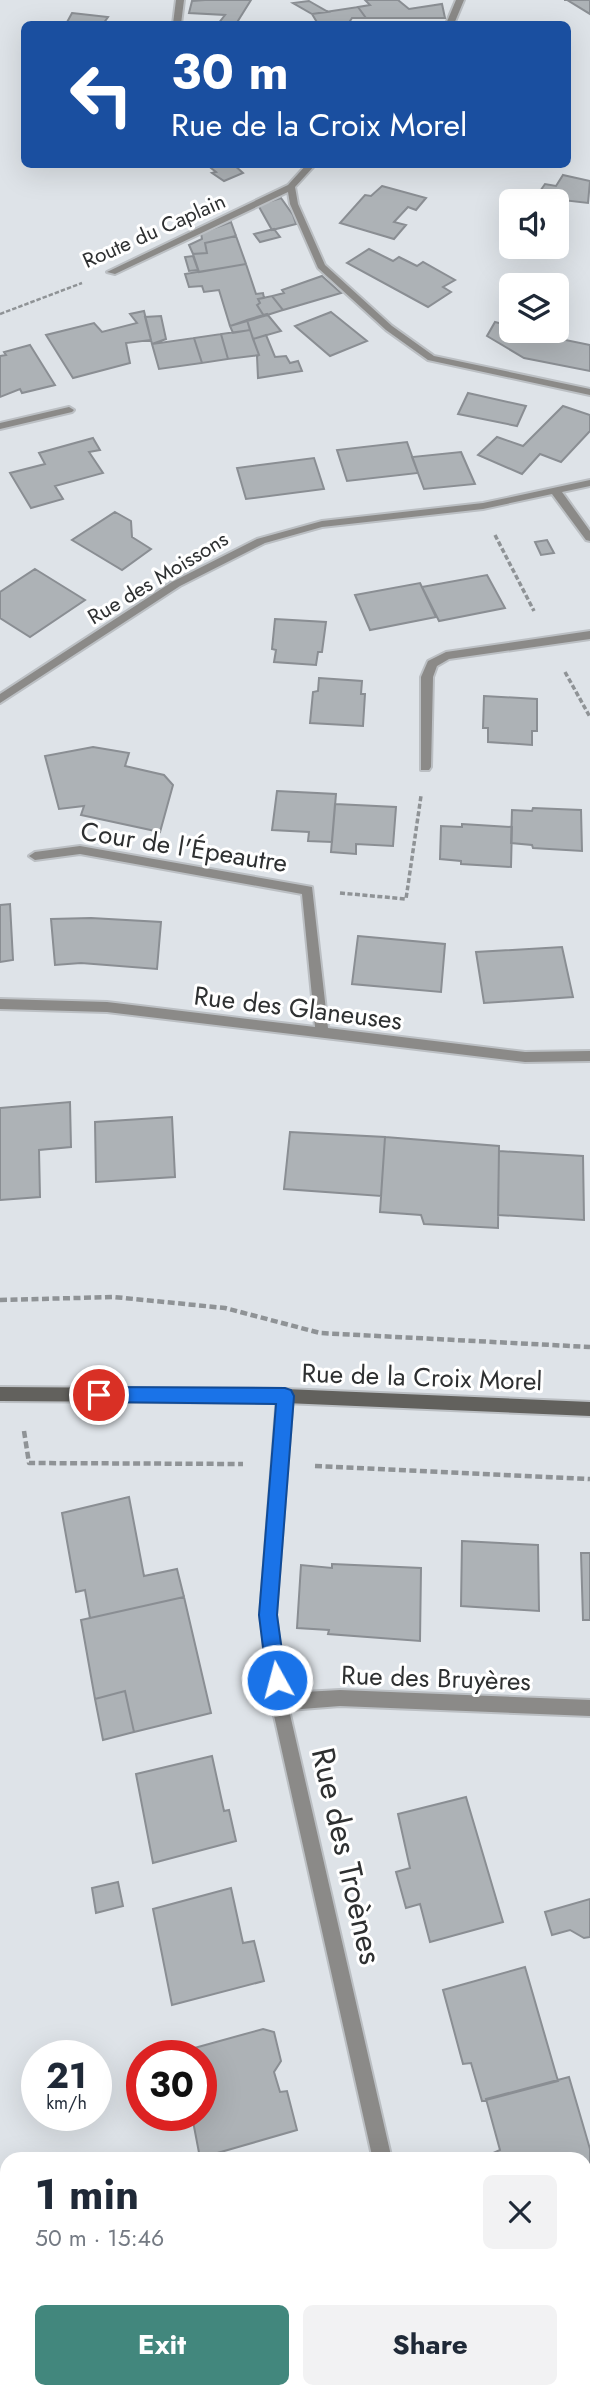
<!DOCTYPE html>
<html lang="en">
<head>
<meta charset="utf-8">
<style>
  body { margin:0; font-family:Jost,sans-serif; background:#f2f2f3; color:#1f2937; height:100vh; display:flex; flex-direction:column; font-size:26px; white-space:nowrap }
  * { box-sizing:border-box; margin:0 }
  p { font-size:23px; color:#747a83 }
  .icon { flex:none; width:38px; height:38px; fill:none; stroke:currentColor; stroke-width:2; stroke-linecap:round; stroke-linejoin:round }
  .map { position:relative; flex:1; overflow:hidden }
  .side { position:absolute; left:0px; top:2152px; width:592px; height:247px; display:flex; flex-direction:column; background:#fff; border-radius:21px 21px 0 0; box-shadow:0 7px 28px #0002 }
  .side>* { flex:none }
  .banner { position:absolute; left:21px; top:21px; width:550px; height:147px; border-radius:10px; box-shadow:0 7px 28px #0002; background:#1a4fa0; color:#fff; overflow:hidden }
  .buttons { position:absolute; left:499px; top:189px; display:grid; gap:14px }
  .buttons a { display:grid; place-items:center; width:70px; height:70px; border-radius:10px; background:#fff; box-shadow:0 7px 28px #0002; font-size:35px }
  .speed { position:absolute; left:21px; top:2040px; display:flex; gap:14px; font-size:35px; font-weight:700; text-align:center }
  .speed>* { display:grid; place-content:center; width:91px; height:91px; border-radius:50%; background:#fff; box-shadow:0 7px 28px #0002; line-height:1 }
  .speed small { font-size:18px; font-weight:400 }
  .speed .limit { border:10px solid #d22; background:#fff; color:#111 }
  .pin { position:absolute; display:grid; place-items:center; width:60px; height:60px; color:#fff; margin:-30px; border:4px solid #fff; border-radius:50%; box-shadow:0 2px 7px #0007 }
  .me { position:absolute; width:77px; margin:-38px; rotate:353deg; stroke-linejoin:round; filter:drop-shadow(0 0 5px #0008) }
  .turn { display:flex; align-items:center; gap:24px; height:147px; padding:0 35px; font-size:32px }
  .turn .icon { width:91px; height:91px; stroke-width:2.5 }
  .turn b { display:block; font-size:49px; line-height:60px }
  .round { display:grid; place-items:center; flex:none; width:74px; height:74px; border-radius:10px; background:#f2f2f3 }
  .overview { display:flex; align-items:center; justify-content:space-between; height:119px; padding:0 35px }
  h1 { font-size:42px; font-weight:700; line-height:52px }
  .button { display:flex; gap:14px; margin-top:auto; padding:14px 35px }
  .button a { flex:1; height:80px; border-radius:10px; background:#42877d; color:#fff; font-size:28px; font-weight:700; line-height:80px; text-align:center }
  .button a+a { background:#f2f2f3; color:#1f2937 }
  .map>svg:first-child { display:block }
</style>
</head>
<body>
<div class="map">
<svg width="590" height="2399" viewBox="0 0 590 2399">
  <rect width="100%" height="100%" fill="#dee3e8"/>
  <path fill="#adb2b6" stroke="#8a8e93" stroke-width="2" d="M205,0h46l-15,24h-18l7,-9 -36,-2 3,-12z
    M365,0h33l11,9 33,-5 3,14h-79l-8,-11 12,-2z
    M564,0h26v14l-23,-14z
    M309,1l19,11 -16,2 -19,-11z
    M358,7l8,11h-14l-4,6h-30l-6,-10z
    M72,13l36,4 -5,7h-37z
    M206,164h27l10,9 -19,8 -12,-8 4,-1z
    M563,175l27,6 -2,22 -52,-6 9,-13 11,2z
    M382,186l44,12 -10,12 -8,-3 -14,15 12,3 -12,14 -54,-16 25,-28 6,1z
    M281,198l12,17 3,9 -24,6 -14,-25z
    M231,222l5,14 -31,7 2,10 -14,1 -4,-9 13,-6 -1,-6z
    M274,229l6,8 -20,5 -6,-8z
    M236,236l10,28 -47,8 -6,-18 14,-1 -2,-10z
    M369,249l24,12 6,-4 18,9 6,-4 32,18 -12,7 8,5 -23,15 -81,-44z
    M193,256l5,14 -9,1 -4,-14z
    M246,264l10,30 7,-1 1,5 -6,1 2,4 -3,2 7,11 -34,10 -11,-36 -15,2 -2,-6 -13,1 -4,-13z
    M322,276l19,17 -58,17 -11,-14 12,-3 -2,-3z
    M272,296l11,14 -19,6 -7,-11 3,-2 -2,-4z
    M144,311l7,29 -25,3 4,20 -57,15 -27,-43 48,-12 8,9 35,-9 -7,-9z
    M331,312l36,29 -37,15 -35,-30z
    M267,314l14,17 -28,8 -6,-19z
    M161,316l5,23 -14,5 -7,-27z
    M247,320l3,10 -17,3 -3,-7z
    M495,322l16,4v5h25v3l54,11v26l-66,-13 -37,-22z
    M250,330l9,25 -31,4 -7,-25z
    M221,334l7,25 -26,4 -8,-25z
    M266,335l9,22 11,-1 4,7 8,-2 4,10 -44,7 -1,-22 2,-1 -6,-16z
    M194,338l8,25 -43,6 -7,-25z
    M30,345l25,40 -33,8 -2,-4 -20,8v-41l6,-1 -2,-3z
    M468,393l58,13 -9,20 -59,-12z
    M563,406l27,9v16l-29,31 -21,-8 -18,20 -44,-19 19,-18 26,9z
    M93,438l7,12 -11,2 14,21 -48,13 8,13 -32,9 -21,-35 35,-9 -6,-11z
    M407,442l11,31 -71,8 -10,-31z
    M461,452l14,32 -51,5 -12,-32z
    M314,458l10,31 -78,10 -9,-31z
    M115,512l16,9 1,16 19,12 -29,21 -50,-30z
    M547,540l7,13 -13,2 -6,-13z
    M35,569l50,31 -55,37 -30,-19v-26z
    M487,575l18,33 -66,13 -17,-34z
    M420,583l16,34 -66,13 -15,-35z
    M275,619l51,3 -4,30h-4l-2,13 -42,-3 2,-12 -4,-1z
    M319,678l43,3 -1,13h4l-2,32 -53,-3 3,-31 5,-1z
    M484,696l53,3v32h-5v14l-44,-3v-14h-5z
    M93,747l36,6 -4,13 39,9 9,10 -13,47 -79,-17 3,-9 -25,3 -14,-53z
    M277,791l59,3 -4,48 -24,-1 1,-9 -37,-2z
    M335,804l61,3 -3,39 -37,-2v10l-25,-2z
    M533,808l48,2 1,41 -49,-3 -1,-3 -21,-2 1,-33 20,1z
    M462,824l50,3 -1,40 -50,-3v-3l-21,-2 1,-33 21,1z
    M10,904l3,56 -13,2v-57z
    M91,918l70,4 -4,47 -76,-6 -26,2 -4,-46z
    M358,936l87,8 -4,48 -89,-8z
    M562,947l11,50 -89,6 -8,-51z
    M70,1102l1,45 -32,3 1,47 -40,3v-92z
    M172,1117l3,60 -79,5 -1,-60z
    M290,1132l95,5 -4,59 -97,-7z
    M385,1137l114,9 -1,82 -74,-4 -3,-9 -41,-3z
    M499,1151l84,5 1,64 -86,-5z
    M129,1497l15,79 33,-7 7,28 -94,21 -5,-28 -9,2 -14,-79z
    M462,1541l76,4 1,66 -78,-5z
    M581,1553h9v67h-7z
    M332,1564l89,4 -1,73 -92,-7 1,-4 -32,-2 4,-63 31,3z
    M184,1597l27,116 -77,19 -9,-41 -30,8 -14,-79z
    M125,1691l9,41 -31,8 -8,-41z
    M212,1756l12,55 5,-1 7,31 -83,22 -17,-89z
    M466,1797l37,125 -73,20 -10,-38 -14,4 -10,-36 14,-4 -12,-54z
    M118,1882l5,24 -27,7 -4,-25z
    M231,1888l12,55 11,-2 10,40 -92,24 -19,-96z
    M590,1899v38l-6,1 -14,-8 -18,5 -7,-23z
    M525,1967l33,114 -76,20 -11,-38 -8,1 -20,-74z
    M263,2029l11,3 7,29 -7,11 6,20 7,-1 10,39 -97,28 -8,-42h9v-60h-20l-1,-4z
    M569,2077l21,72v112l-6,1v-102h-89l-2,-7 7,-3 -14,-51z
    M590,2309v90h-6v-88z
    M230,2392h103l1,7h-103z"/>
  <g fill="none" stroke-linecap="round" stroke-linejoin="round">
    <g stroke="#bbbfc3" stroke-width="4">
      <path id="minor" d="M176,0h8l-3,24h-8z
        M456,0h8l-10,24h-8z
        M307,164h9l-21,23 3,17 27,61 67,61 42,30 156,33v6l-162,-35 -42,-30 -68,-62 -28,-64 -2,-12 -173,82 -8,-2 181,-87z
        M69,407l5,3 -2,2 -72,17v-6z
        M590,480v6l-28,6 28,39v10l-4,-1 -34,-46 -69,15 -161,18 -57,16 -85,43 -180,117v-9l172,-112 85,-43 65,-18 161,-18z
        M590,631v8l-141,20 -12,7 -4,11 -2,90 -2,3h-8v-93l7,-16 18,-9z
        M80,846l232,41 16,141 197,24 65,-1v10l-65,1 -418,-50 -107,-3v-10l107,3 208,25 -13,-133 -222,-40 -45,6 -6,-4 6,-4z
        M285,1389l5,2 3,5 -17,219 10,78 54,-3 250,10v16l-250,-10 -51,4 103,450h-19l-102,-458 -11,-87 17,-219 3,-5z
        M425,2392h20l2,7h-20z"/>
    </g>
    <g stroke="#bbbfc3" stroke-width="4">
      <path id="secondary" d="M0,1387l285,2 305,13v14l-305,-13 -285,-2z"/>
    </g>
    <path stroke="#8f9396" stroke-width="2.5" stroke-dasharray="4.5 2" stroke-linecap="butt" d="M0,314l82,-31"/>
    <path stroke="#8f9396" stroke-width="3.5" stroke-dasharray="5 2.5" stroke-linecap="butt" d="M495,535l39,76
      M565,672l25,45
      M340,893l66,6 15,-103"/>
    <path stroke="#8f9396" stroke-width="4.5" stroke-dasharray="7 3.5" stroke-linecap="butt" d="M0,1300l114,-3 111,11 95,25 270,14
      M24,1431l5,32 214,1
      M315,1466l275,13"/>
    <use href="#minor" fill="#8b8a88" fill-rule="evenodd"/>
    <use href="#secondary" fill="#62615d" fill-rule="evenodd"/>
  </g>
  <path fill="#1a73e8" stroke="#114b97" stroke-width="2" d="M99,1387l186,1 6,2 3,6 -17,219 9,65 -3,7 -6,3 -7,-3 -3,-7 -8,-65 17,-211 -177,-2 -6,-2 -3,-5 3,-6z"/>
  <g text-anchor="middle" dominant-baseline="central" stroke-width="6" stroke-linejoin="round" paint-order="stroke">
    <g font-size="21" fill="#2e3031" stroke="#fff">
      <text transform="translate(154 231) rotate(-24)">Route du Caplain</text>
      <text transform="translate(158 578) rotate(-31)">Rue des Moissons</text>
    </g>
    <g font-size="26" fill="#2e3031" stroke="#fff">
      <text transform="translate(184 847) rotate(9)">Cour de l'Épeautre</text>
      <text transform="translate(298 1008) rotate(7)">Rue des Glaneuses</text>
      <text transform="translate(422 1377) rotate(2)">Rue de la Croix Morel</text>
      <text transform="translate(436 1678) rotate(2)">Rue des Bruyères</text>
    </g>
    <g font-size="32" fill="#2e3031" stroke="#fff">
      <text transform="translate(347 1856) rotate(77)">Rue des Troènes</text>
    </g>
  </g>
</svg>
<div class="buttons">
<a><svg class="icon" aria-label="sound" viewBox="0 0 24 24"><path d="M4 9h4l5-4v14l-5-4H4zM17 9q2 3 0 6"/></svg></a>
<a><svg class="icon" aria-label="layers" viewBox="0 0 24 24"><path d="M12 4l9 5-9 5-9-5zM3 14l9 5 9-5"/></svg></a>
</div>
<div class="speed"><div>21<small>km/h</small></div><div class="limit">30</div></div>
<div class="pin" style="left:99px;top:1395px;background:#d93025"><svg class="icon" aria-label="arrive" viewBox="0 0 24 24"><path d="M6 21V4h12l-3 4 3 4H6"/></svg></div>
<svg class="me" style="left:277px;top:1680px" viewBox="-20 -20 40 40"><circle r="17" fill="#1a73e8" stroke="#fff" stroke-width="3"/><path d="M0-11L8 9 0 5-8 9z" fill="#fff"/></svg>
<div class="banner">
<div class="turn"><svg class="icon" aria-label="left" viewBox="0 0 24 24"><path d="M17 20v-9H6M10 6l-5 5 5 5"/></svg><div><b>30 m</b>Rue de la Croix Morel</div></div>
</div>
<section class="side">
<div class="overview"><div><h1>1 min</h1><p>50 m · 15:46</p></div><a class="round"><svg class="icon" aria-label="close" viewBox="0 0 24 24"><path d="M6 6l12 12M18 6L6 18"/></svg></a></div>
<div class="button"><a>Exit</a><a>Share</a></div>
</section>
</div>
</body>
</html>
